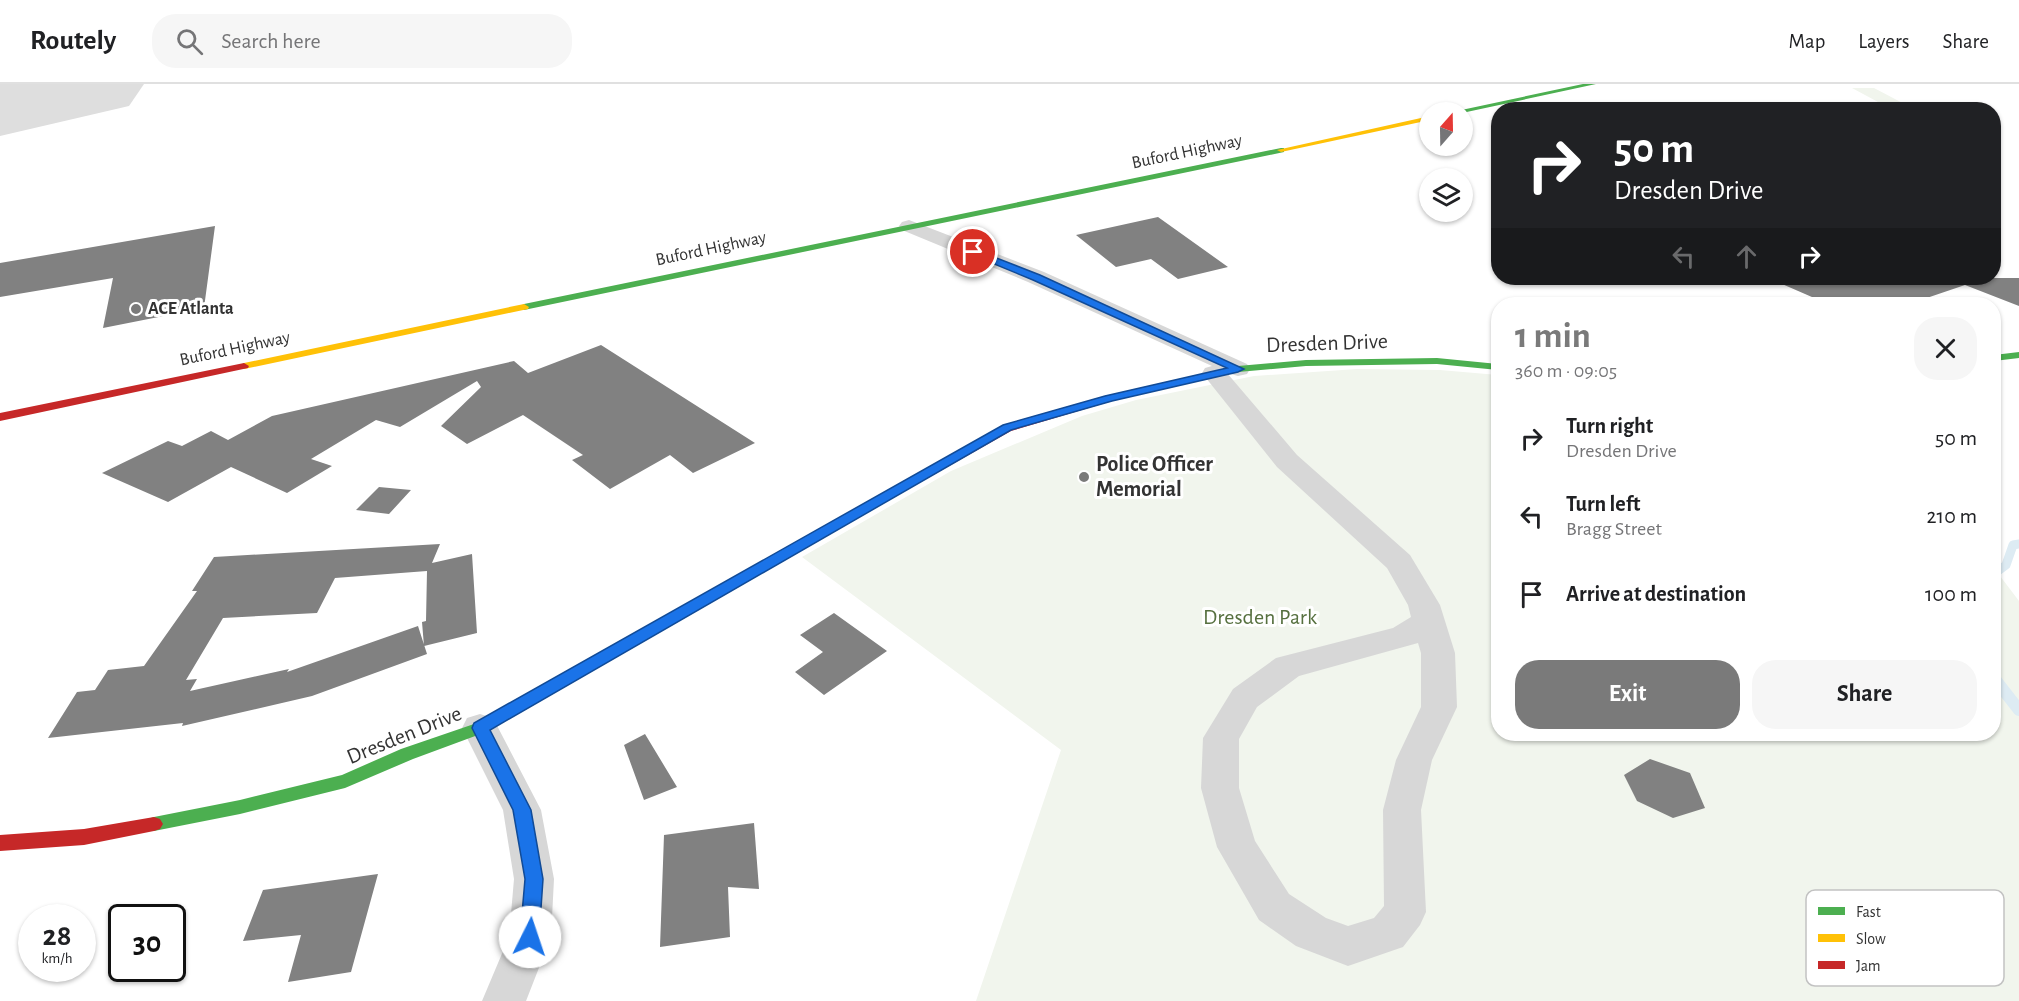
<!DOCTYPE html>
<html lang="en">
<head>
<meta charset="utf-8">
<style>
  body { margin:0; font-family:"Alegreya Sans",sans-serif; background:#f6f6f6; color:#202124; height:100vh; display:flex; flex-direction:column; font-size:22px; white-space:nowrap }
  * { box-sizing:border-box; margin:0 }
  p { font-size:20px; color:#757577 }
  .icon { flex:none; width:33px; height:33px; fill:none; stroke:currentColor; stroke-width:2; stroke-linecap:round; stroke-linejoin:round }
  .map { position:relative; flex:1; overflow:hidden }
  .sheet { position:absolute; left:1491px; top:213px; width:510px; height:444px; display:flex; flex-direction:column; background:#fff; border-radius:24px; box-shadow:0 2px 4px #0004 }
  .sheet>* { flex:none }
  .banner { position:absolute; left:1491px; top:18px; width:510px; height:183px; border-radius:24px; box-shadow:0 2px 4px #0004; background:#202124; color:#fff; overflow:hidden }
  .needle { width:39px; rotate:20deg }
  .tools { position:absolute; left:1419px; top:18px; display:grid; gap:12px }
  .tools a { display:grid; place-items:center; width:54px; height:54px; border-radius:50%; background:#fff; box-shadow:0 2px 4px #0004; font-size:30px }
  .speed { position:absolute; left:18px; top:820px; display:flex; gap:12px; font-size:30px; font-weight:700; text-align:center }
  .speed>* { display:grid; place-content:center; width:78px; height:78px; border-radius:50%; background:#fff; box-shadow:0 2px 4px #0004; line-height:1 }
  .speed small { font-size:15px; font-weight:400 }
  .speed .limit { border:3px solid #111; border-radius:9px; background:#fff; color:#111 }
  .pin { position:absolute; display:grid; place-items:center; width:51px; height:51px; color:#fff; margin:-26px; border:3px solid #fff; border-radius:50%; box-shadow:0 2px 6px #0007 }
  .me { position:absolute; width:66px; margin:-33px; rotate:4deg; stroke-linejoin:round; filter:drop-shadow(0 0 4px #0008) }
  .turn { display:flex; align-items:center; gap:21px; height:126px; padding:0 24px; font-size:27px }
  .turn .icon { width:78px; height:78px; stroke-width:2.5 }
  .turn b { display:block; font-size:42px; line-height:51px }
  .lanes { display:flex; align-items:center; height:57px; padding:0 24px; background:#0003; justify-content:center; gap:30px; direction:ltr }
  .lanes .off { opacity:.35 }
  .round { display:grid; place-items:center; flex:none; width:63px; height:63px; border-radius:24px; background:#f6f6f6 }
  .overview { display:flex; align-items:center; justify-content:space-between; height:102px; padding:0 24px }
  h1 { font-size:36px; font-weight:700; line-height:45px; color:#7a7a7a }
  .action { display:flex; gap:12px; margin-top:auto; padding:12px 24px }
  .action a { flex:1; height:69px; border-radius:24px; background:#7a7a7a; color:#fff; font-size:24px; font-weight:700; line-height:69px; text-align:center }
  .action a+a { background:#f6f6f6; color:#202124 }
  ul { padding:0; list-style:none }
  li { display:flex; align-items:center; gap:18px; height:78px; padding:0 24px }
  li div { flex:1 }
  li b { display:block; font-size:22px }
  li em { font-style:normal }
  header { display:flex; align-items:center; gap:36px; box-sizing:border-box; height:84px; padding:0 30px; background:#fff; border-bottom:2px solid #e0e0e0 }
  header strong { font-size:28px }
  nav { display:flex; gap:33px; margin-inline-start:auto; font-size:21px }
  .search { width:420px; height:54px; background:#f6f6f6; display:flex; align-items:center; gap:15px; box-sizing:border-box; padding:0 21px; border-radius:24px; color:#757577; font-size:22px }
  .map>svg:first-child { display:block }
</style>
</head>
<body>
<header>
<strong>Routely</strong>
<div class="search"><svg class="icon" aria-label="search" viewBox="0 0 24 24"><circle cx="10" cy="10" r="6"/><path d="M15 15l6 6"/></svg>Search here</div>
<nav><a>Map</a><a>Layers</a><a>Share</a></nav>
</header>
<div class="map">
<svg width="2019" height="917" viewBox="0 0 2019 917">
  <rect width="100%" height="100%" fill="#fff"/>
  <path fill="#f1f5ed" d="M1852,4h22l40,21h-23z
    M1357,285l83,1 58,5v359h496v-166l25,33v400h-1043l85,-251 -259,-193 149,-86 131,-55 54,-16 118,-24z"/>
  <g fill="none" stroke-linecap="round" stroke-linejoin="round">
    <path stroke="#ddebf3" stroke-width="9" d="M1994,490l12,-9 7,-20 6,-1"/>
    <path stroke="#ddebf3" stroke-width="12" d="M1994,594l25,32"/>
    <path fill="#dedede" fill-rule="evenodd" d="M0,0h144l-15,22 -129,30z"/>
  </g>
  <path fill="#818181" d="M1158,133l70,50 -50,12 -27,-20 -35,8 -40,-32z
    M215,142l-11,82 -101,20 10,-50 -113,19v-34z
    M1768,194h251v28l-54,-21 -56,19h-81z
    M601,261l154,98 -62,30 -23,-18 -60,34 -38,-29 11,-5 -60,-40 -56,29 -26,-18 40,-39 -4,-6 -77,46 -24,-7 -65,39 21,7 -45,27 -56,-26 -63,35 -66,-29 66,-32 14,5 29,-15 17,9 44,-24 242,-55 14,12z
    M379,403l32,3 -22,24 -33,-4z
    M440,460l-8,19 40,-9 5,79 -53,13 -2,-24 4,-1 1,-50 -92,7 -18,35 -94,5 -37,62 11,-1 -7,12 99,-22 -2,3 131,-46 9,28 -115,42 -130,30 1,-3 -135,15 29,-46 18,-2 13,-20 36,-4 53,-75h-5l22,-34z
    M834,529l53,38 -63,44 -29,-23 28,-20 -23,-17z
    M645,650l32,53 -33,13 -20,-55z
    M1650,675l40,14 15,35 -32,10 -36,-17 -13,-26z
    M754,739l5,66 -31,-2 2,50 -70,10 4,-112z
    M378,790l-27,98 -63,10 13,-47 -58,6 20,-51z"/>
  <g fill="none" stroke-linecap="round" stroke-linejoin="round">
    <path fill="#d7d7d7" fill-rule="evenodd" d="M909,136l135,52 203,92 3,5 -3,5 -9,2 -11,-3 70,82 113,100 30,50 15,48 2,54 -25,53 -11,50 5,102 -6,13 -17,22 -55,19 -52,-20 -37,-26 -42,-73 -16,-59 2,-50 30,-49 43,-31 117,-30 18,-11 -3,-12 -21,-37 -110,-101 -75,-94 3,-5 7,-2 -184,-84 -126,-52 -3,-4 3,-4zM1418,559l3,10v54l-25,53 -13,50 1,96 -10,12 -26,8 -22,-8 -37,-24 -34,-53 -16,-53v-49l18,-32 42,-31z
      M480,630l13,4 48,92 13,69 -3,58 -25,64h-44l27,-64 5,-58 -11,-69 -41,-82 5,-10z"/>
    <path fill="#4caf50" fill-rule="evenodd" d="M1583,0h13l-134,29 -10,-1z
      M1281,64h3v4l-760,158 -5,-3 5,-3z
      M2019,268v6l-25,3v-6z
      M1437,274l61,6v6l-61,-6 -131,2 -68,6 -72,16 -6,-3 2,-2 76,-17 68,-6z
      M908,396l4,1 2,3 -2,3 -426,245 -73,27 -68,29 -105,26 -86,17 -6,-2 -3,-5 3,-5 6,-2 86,-17 102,-25 59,-26 73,-25z"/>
    <path fill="#ffc107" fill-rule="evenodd" d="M1430,32v4l-149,32 -4,-2z
      M524,220l5,3 -1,2 -284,60 -5,-3 5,-3z"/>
    <path fill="#c62828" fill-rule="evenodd" d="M244,279l5,3 -1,2 -248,53v-8z
      M1166,298l4,1v4l-58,14 -101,30 -99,56 -4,1 -6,-4 101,-59 102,-29z
      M154,733l6,2 3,5 -3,5 -6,2 -70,14 -84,6v-16l84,-6z"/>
  </g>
  <path fill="#1a73e8" stroke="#114b97" stroke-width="1.5" d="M970,166h6l64,25 204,94 -6,3 -126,29 -101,29 -521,300 41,80 12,69 -4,58 -2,6 -7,3 -7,-3 -3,-6 5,-58 -12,-69 -41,-82 2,-5 529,-298 102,-29 122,-28 -194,-88 -63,-26z"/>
  <g fill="#7a7a7a" stroke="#fff" stroke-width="2">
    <circle cx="136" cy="225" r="6"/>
    <circle cx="1084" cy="393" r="6"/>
  </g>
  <g text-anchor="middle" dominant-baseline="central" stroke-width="6" stroke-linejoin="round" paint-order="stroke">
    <g font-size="18" fill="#333" stroke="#fff">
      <text transform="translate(1187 68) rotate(-12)">Buford Highway</text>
      <text transform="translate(711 165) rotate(-12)">Buford Highway</text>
      <text transform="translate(235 265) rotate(-12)">Buford Highway</text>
    </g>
    <g font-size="18" font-weight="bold" fill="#333" stroke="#fff" text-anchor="start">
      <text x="148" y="225">ACE Atlanta</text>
    </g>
    <g font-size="22" fill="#333" stroke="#fff">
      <text transform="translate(1327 259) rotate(-2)">Dresden Drive</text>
      <text transform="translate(404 651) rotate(-22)">Dresden Drive</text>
    </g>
    <g font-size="22" font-weight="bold" fill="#333" stroke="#fff" text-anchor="start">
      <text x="1096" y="380">Police Officer<tspan x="1096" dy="25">Memorial</tspan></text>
    </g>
    <g font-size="22" fill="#56703f" stroke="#fff">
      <text x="1260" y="533">Dresden Park</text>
    </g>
  </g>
  <rect x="1806" y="806" width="198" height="96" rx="9" fill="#fff" stroke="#c2c2c2" stroke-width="1.5"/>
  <rect x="1818" y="823" width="27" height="8" fill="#4caf50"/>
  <rect x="1818" y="850" width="27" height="8" fill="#ffc107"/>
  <rect x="1818" y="877" width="27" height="8" fill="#c62828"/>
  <g font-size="16" fill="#333">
    <text x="1856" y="833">Fast</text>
    <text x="1856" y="860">Slow</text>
    <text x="1856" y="887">Jam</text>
  </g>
</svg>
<div class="tools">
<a><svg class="needle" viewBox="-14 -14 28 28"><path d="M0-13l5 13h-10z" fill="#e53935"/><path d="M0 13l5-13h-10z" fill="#757577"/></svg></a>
<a><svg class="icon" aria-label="layers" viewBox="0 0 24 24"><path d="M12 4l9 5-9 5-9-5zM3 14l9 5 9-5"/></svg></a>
</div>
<div class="speed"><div>28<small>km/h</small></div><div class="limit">30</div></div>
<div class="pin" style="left:973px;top:168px;background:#d93025"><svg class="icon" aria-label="arrive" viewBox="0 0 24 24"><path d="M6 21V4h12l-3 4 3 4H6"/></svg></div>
<svg class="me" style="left:530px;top:853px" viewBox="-20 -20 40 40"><circle r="19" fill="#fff"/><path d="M0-13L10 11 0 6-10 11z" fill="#1a73e8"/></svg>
<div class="banner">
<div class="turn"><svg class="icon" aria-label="right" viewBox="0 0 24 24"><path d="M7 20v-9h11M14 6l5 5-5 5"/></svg><div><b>50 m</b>Dresden Drive</div></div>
<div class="lanes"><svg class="icon off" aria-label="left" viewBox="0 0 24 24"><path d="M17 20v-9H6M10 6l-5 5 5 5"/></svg><svg class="icon off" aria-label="ahead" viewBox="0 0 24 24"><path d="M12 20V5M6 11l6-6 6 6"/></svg><svg class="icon" aria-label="right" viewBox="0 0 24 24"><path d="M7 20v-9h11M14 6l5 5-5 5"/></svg></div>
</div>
<section class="sheet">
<div class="overview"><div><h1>1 min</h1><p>360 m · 09:05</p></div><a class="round"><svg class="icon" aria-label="close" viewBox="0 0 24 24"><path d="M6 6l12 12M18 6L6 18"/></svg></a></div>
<ul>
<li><svg class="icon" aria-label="right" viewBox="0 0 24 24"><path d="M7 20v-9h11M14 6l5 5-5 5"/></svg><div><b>Turn right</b><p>Dresden Drive</p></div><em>50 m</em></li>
<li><svg class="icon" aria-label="left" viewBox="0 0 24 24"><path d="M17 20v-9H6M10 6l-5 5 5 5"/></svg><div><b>Turn left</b><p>Bragg Street</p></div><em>210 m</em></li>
<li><svg class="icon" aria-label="arrive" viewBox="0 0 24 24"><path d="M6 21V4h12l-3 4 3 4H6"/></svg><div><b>Arrive at destination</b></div><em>100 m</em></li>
</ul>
<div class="action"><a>Exit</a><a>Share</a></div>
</section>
</div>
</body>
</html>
